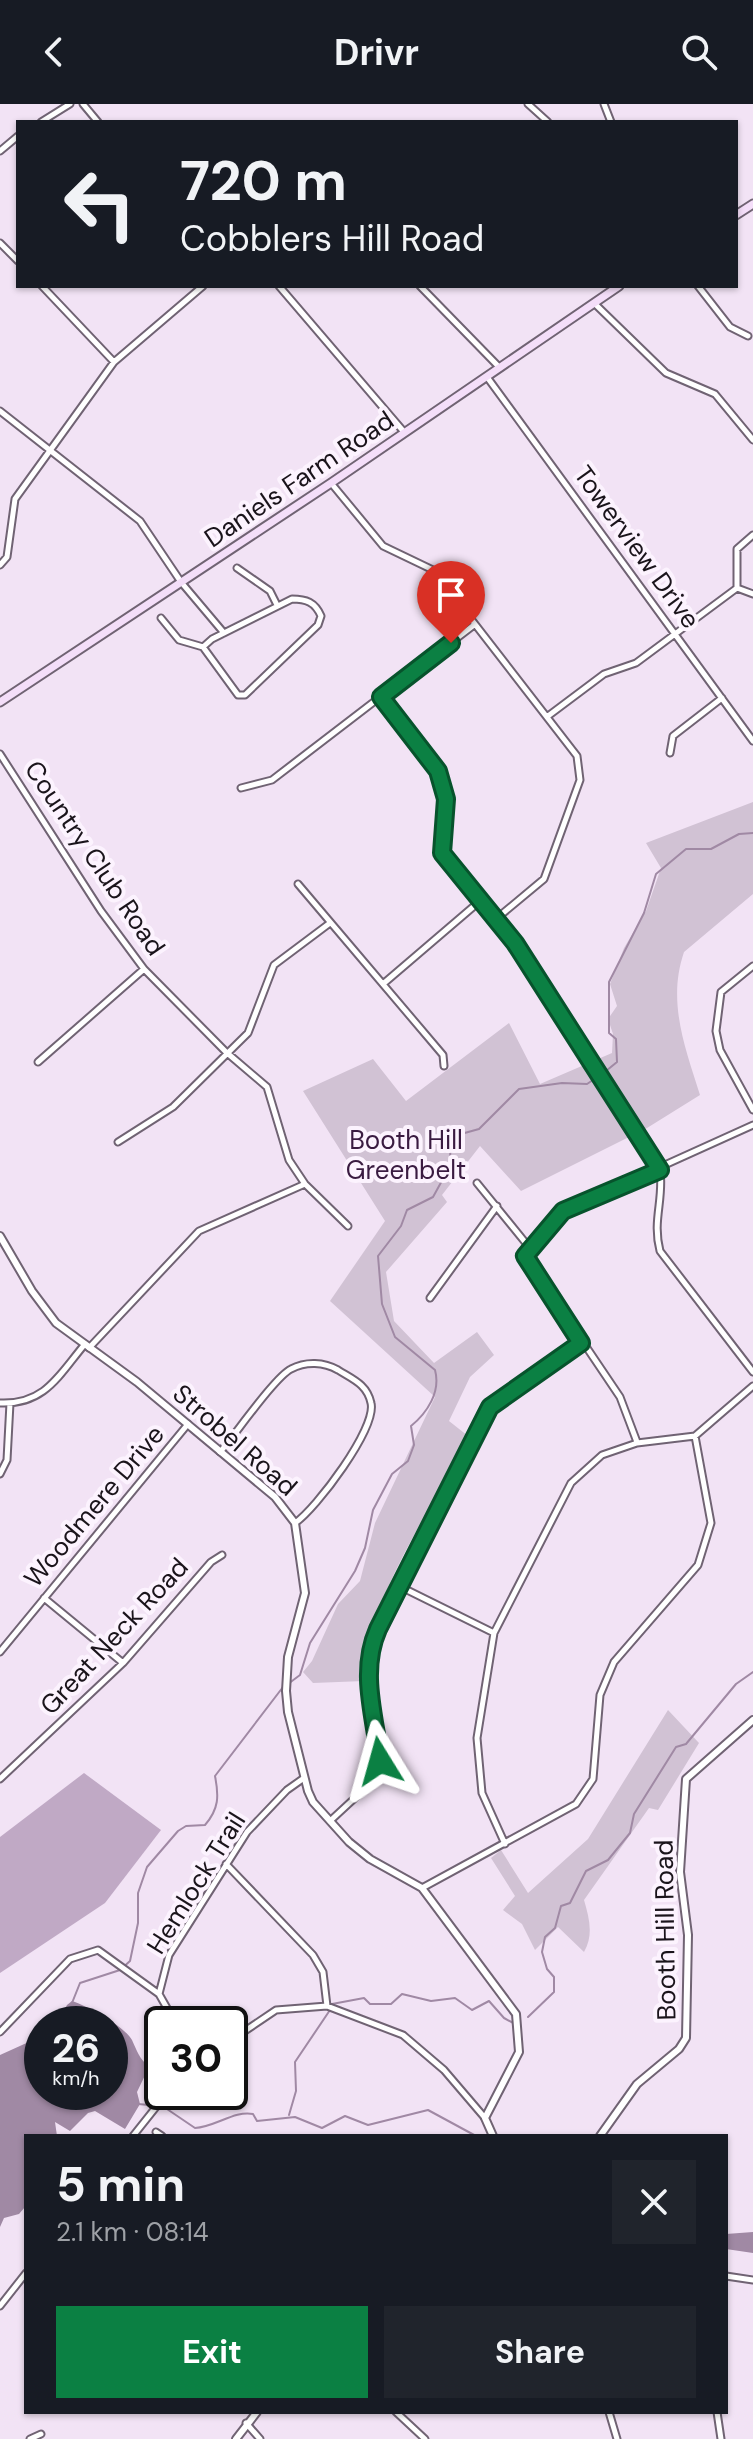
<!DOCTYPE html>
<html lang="en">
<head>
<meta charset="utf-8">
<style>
  body { margin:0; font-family:"DM Sans",sans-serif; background:#20242c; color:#f1f3f6; height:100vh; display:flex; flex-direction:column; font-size:30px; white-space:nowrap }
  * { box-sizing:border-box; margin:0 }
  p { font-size:26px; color:#9ea1a6 }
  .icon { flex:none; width:44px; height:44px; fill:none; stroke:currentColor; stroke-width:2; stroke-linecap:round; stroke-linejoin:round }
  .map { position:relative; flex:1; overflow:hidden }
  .details { position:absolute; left:24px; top:2030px; width:704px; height:280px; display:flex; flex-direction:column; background:#171b24; border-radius:0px; box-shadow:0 2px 6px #0004 }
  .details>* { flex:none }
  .guide { position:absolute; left:16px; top:16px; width:722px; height:168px; border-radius:0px; box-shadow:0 2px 6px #0004; background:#171b24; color:#f1f3f6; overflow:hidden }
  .speed { position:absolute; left:24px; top:1902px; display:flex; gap:16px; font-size:40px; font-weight:700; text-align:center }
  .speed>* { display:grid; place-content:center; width:104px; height:104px; border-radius:50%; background:#171b24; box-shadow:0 2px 6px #0004; line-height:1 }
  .speed small { font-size:20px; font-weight:400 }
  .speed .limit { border:4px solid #111; border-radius:12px; background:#fff; color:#111 }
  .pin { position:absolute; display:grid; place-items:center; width:68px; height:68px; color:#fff; margin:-82px -34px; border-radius:50% 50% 50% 0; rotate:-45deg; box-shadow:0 0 8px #0007 }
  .pin .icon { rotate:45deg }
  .me { position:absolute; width:88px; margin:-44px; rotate:352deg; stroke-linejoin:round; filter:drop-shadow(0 0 6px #0008) }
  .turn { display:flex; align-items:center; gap:28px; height:168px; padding:0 32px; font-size:36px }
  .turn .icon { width:104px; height:104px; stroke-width:2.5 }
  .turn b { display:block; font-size:56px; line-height:68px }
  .round { display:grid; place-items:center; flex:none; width:84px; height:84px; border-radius:0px; background:#20242c }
  .head { display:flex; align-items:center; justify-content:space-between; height:136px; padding:0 32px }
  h1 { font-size:48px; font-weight:700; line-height:60px }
  .cta { display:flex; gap:16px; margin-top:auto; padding:16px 32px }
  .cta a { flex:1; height:92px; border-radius:0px; background:#0b8043; color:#fff; font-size:32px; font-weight:700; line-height:92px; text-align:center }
  .cta a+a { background:#20242c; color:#f1f3f6 }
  header { display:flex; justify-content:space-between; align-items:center; height:104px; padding:0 32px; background:#171b24; font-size:36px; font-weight:700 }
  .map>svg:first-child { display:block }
</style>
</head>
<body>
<header><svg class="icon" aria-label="back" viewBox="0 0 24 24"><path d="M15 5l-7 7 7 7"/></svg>Drivr<svg class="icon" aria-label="search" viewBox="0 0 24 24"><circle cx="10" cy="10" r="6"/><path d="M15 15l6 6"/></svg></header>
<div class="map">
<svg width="753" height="2335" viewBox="0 0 753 2335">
  <rect width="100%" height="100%" fill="#f2e3f5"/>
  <path fill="#d1c2d4" d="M753,698v92l-69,58c-17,50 1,95 16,143l-53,33 -126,63 -41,-45 -38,49 5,7 -61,70 8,49 40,42 43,-31 17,23 -24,22 -21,44 19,15c-35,73 -103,164 -104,245l-51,2 -10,-11 9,-11 26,-57 22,-23 15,-58 60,-126 -105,-96 55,-80 -82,-130 70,-32 33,42 103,-78 31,61 72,-31 1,-19 -5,-15 9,-13 -7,-22 14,-36 22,-37 15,-43 -15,-25z
    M668,1606l31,33 -41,67 -9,-2 -65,92c5,17 10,35 0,52l-26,-25 -23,23 -13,-26 -19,-14 12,-14 -24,-38 10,-8 27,43 60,-54z"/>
  <path fill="#c0a9c5" d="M84,1669l77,57 -56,73 -105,70v-136z"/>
  <path fill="#a089a4" d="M72,1897c17,6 51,24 60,39 5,11 7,18 17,27l-12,25 3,12 -15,25 -30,-18 -7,2 -18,18 -15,-9 2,14h-31l-1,71 -6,7 -15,4 -4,9v-172l42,-19v56h68v-68h-53l10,-19z
    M753,2128v21l-27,-4v-15z"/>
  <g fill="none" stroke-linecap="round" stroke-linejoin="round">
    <path stroke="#a089a4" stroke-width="2" d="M606,967l11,-9 -1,-23 -7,-6v-51l35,-69 12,-39 30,-25h25l28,-15 14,-1
      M288,1580l12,-9 10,-32 45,-72 10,-23 8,-38 19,-36 16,-13 6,-16 -3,-19c16,-13 30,-34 24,-56l-40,-33 -13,-33 -4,-48 23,-30 6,-16 26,-13 16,-29 2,-23 10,-11 18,-5 40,-40 43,-6 25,1 9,-6
      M72,1899l8,-20 40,-13 10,-9 8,-38v-30l9,-26 31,-36 8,-5 19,-1c14,-16 14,-29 10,-49l68,-89
      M332,1900l32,-6 6,6h21l11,-10 29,7 24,-3 17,12 17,-9 15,17 11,6
      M528,1913l26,-25v-15l-7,-8 -5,-17 3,-15 10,-9 6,-22 9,-3 16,-32 22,-11 22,-27 4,-19 42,-67 10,-3 50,-60 17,-12
      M138,2000l11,1
      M164,2003l31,21c20,-1 40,-18 58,-14l4,7 38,-4 27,11 23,-12 23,9 60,-15 48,26
      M289,2011l7,-24 -1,-29 35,-52"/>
    <g stroke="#706373" stroke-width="9">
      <path id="minor" d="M83,0l15,18
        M528,0l20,18
        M604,0l7,18
        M41,18l29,-18
        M0,47l18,-15
        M0,139l18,18
        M42,182l72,76
        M279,182l125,146
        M420,182l80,82
        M698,182l32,41 18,9
        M594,199l72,70 49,21 38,46
        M487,273l266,364
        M0,307l140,110 41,61 43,51
        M331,379l52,63 50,24 144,186 3,24 -36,99 -48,40
        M0,461l7,-8 8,-58 99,-137 89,-76
        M237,464l33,23 7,14
        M737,484v-39l16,-14
        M737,484l16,6
        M292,495c14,0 23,3 29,17l-3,9 -73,70h-7l-35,-48 9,-8z
        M161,514l18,22 24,7
        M381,593l57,74c14,31 -6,64 11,93l66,79 145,227c4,30 -8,50 0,81l93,121
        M548,612l56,-42 32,-11 101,-75
        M670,649l3,-17 49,-38
        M0,650l101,157 43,58 82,83 41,35 22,73 16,24 43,42
        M241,684l31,-8 202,-155
        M298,780l145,171 1,11
        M753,862l-32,26 -5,39 4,19 33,60
        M383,880l97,-83
        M38,958l106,-93
        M118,1038l55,-35 75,-74 26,-68 56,-42
        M477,1079l52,64
        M430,1194l67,-92
        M89,1244l110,-117 106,-47
        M0,1299c45,2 59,-28 85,-59
        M637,1338l-17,-45 -95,-141 38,-45 190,-86
        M220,1348c15,-17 55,-75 71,-83 15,-8 33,-7 47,1 14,9 29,14 33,33 6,25 -55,106 -76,120
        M0,1370l7,-14 3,-57
        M399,1482l95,47
        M44,1494l79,65
        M0,1548l188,-228
        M0,1675l123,-116 88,-101 11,-7
        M330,1717l40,-37 10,-23 -13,-86 1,-24 110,-223 12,-21 91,-64
        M505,1740l-23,-51 -5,-55 17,-105 77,-150 31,-28 35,-12 58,-7 58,-50
        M226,1760l87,91 10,17 4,34
        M422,1784l154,-84 17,-25 7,-84 14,-33 84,-97 13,-42 -16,-87
        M176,1920l-17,-30 10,-39 78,-123 40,-42 17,-12
        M0,1928l70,-73 28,-9 61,44
        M230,1937l46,-31 51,-4 76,29 41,35 41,48
        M156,2028l6,4
        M133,2032l35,-44
        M726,2172l27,4
        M0,2202l26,-33
        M396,2308l29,27
        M609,2308l8,27
        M717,2308l4,27
        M246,2319l14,16
        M30,2335l11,-5"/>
    </g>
    <g stroke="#706373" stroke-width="10">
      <path id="tertiary" d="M0,1132l32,55 24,32 81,59 138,115 20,26 10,70 -17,64 -2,34 2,21 20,79 5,11 36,40 21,17 52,29 94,126 3,38 -34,66 8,18
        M600,2032l37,-52 42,-35 7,-11 2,-103 -8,-63 6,-93 67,-59
        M236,2335l21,-27"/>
    </g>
    <g stroke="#706373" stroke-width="11">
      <path id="secondary" d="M736,111l17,-11
        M0,598l331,-219 288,-197"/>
    </g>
    <use href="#minor" stroke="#fff" stroke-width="5"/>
    <use href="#tertiary" stroke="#fff" stroke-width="6"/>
    <use href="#secondary" stroke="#f4def9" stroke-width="7"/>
  </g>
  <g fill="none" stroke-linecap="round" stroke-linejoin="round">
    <g stroke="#07532c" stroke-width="20">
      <path id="route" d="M380,1657c-5,-44 -21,-89 -2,-132l112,-222 91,-64 -56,-87 38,-45 97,-41 -145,-227 -73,-90 4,-54 -8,-28 -57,-74 70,-54"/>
    </g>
    <use href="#route" stroke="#0b8043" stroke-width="14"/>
  </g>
  <g text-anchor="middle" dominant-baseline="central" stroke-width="8" stroke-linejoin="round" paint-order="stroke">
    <g font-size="26" fill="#1a141b" stroke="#fcf3fe">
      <text transform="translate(299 375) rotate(-34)">Daniels Farm Road</text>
      <text transform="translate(637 443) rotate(54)">Towerview Drive</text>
      <text transform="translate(95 754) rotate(56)">Country Club Road</text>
      <text transform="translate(235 1336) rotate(41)">Strobel Road</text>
      <text transform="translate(94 1402) rotate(-50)">Woodmere Drive</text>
      <text transform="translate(114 1532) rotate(-47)">Great Neck Road</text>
      <text transform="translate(196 1779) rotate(-58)">Hemlock Trail</text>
      <text transform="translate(665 1826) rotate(-91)">Booth Hill Road</text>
    </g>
    <g font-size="26" fill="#3a1b41" stroke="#fcf3fe">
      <text x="406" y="1036">Booth Hill<tspan x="406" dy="30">Greenbelt</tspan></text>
    </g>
  </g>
</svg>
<div class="speed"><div>26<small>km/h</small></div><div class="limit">30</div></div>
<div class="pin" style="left:451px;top:539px;background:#d93025"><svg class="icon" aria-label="arrive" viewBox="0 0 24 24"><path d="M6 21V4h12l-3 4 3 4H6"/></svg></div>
<svg class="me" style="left:380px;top:1657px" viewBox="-20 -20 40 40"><path d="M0-17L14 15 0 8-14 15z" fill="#0b8043" stroke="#fff" stroke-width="4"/></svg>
<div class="guide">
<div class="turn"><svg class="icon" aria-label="left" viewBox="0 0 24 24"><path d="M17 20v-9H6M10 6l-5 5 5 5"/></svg><div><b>720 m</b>Cobblers Hill Road</div></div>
</div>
<section class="details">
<div class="head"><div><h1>5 min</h1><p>2.1 km · 08:14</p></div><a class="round"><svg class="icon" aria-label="close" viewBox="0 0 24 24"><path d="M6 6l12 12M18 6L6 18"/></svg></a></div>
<div class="cta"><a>Exit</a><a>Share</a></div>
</section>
</div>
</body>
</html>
